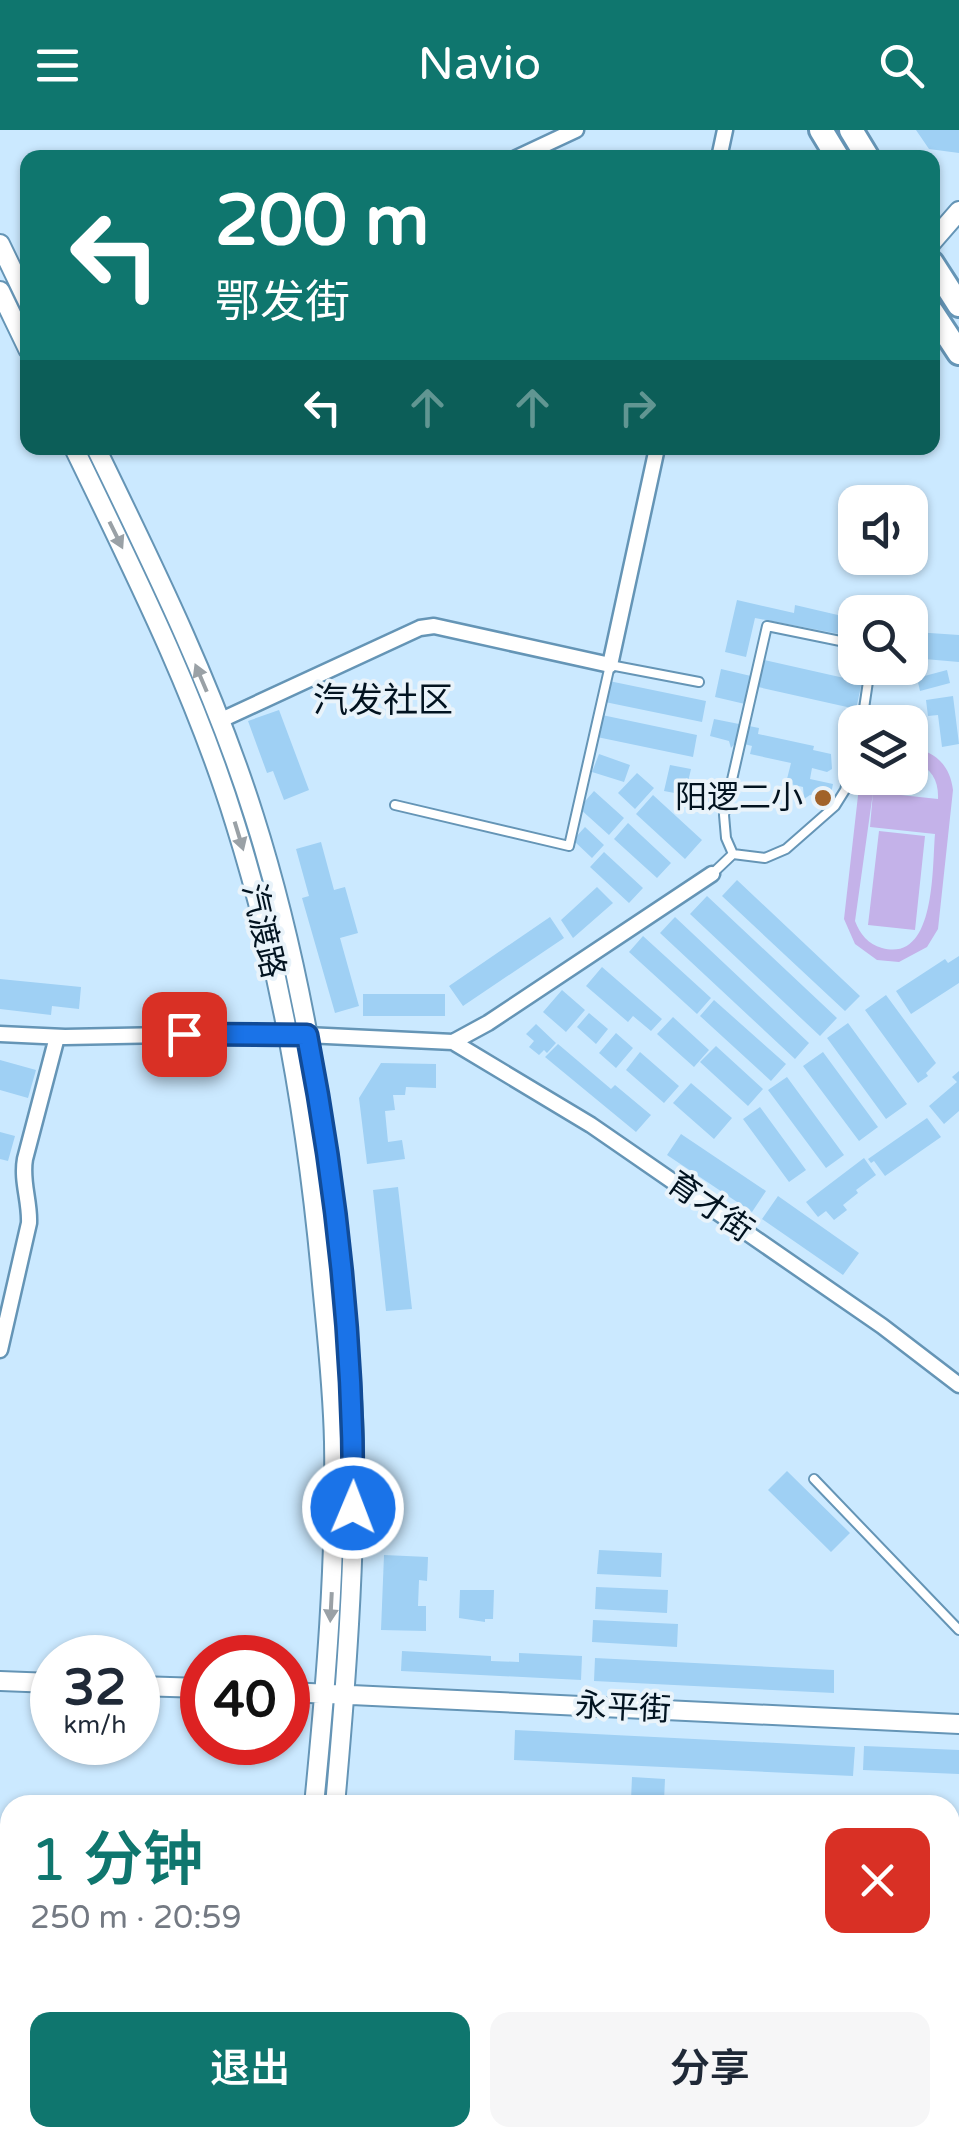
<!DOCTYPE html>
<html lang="zh">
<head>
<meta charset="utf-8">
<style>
  body { margin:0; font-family:"Varela Round","Noto Sans SC",sans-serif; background:#f6f6f7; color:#1f2937; height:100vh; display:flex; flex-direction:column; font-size:38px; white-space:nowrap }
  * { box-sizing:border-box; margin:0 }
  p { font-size:32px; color:#747a83 }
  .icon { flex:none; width:55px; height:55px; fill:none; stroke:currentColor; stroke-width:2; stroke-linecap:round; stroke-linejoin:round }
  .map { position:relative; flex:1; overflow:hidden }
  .drawer { position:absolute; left:0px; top:1665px; width:960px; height:352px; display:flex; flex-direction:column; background:#fff; border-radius:30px 30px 0 0; box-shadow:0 2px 8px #0004 }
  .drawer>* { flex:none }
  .top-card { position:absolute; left:20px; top:20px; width:920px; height:305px; border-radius:20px; box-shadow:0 2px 8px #0004; background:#0f766e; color:#fff; overflow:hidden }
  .fabs { position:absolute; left:838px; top:355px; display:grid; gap:20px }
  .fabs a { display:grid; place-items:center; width:90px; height:90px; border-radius:20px; background:#fff; box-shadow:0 2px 8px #0004; font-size:50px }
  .speed { position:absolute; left:30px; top:1505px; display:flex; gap:20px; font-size:50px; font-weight:700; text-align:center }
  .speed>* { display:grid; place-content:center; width:130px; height:130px; border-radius:50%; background:#fff; box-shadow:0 2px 8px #0004; line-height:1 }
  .speed small { font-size:25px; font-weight:400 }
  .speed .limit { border:15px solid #d22; background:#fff; color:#111 }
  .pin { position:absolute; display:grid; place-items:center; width:85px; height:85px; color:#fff; margin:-42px; border-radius:20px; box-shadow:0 5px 15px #0006 }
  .me { position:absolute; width:110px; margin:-55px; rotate:1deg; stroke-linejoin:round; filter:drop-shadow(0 0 8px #0008) }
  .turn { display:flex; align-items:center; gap:35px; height:210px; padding:0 30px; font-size:45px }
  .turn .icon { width:130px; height:130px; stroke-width:2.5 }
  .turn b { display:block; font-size:70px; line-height:85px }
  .lanes { display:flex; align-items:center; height:95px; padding:0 30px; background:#0003; justify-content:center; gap:50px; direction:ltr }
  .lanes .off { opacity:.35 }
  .round { display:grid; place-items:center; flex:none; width:105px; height:105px; border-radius:20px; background:#f6f6f7 }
  .summary { display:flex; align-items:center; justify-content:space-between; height:170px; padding:0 30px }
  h1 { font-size:60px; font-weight:600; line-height:75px; color:#0f766e }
  .primary-button { display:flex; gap:20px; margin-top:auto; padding:20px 30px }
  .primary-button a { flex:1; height:115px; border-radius:20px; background:#0f766e; color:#fff; font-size:40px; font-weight:600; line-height:115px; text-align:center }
  .primary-button a+a { background:#f6f6f7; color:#1f2937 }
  header { display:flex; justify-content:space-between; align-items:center; height:130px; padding:0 30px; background:#0f766e; color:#fff; font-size:45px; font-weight:600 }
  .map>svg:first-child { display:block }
</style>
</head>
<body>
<header><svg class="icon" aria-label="menu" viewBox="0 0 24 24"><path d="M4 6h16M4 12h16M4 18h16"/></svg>Navio<svg class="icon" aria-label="search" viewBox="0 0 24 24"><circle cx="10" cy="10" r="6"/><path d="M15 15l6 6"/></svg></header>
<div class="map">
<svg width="959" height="2016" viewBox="0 0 959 2016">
  <rect width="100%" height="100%" fill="#cbe9ff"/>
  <path fill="#c4b2e9" d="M910,617c25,4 40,18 43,43l-15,139 -11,18 -28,15 -22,-2 -22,-16 -11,-25 16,-141h15l-20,143c5,13 13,23 27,27 54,15 50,-80 53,-114l-65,-7 3,-35 65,7c1,-20 -8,-33 -28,-39z
    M879,701l46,5 -10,94 -47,-5z"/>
  <path fill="#9fd0f4" d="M916,0h43v23l-30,-4z
    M737,470l57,13 1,-8 60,14v18l-100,-19 -9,39 -21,-5z
    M915,502l44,3v27l-46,-4z
    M755,528l107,24 -6,27 -107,-24 -4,19 -30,-7 6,-28 30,7z
    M947,540l3,13 -30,8 -3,-13z
    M609,551l97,20 -4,21 -97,-20z
    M953,566l6,48 -17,3 -4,-32 -10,1 -2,-16z
    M279,580l30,80 -25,10 -11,-29 -6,2 -19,-52z
    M602,585l95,20 -4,22 -96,-20z
    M714,589l45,9 -1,6 56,12 -1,4 18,4 1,15 -5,3 -15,-4 -2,11 23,5 -3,15 -20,-4 -6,4 -1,-12 -17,-4 5,-20 -41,-9 2,-8 -16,-4 -5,6 -2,-7 -19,-5z
    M599,624l31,11 -6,17 -32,-10z
    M670,635l21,4 -6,26 -21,-4z
    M637,643l17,15 -19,21 -17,-16z
    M594,661l30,27 -15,17 -30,-27z
    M653,665l49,45 -17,19 -49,-45z
    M628,693l43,40 -14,15 -43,-39z
    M585,697l19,18 -12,13 -19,-18z
    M321,712l13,48 11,-3 13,46 -18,5 19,68 -24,7 -33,-115 7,-2 -13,-47z
    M604,722l39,36 -14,15 -39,-36z
    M737,750l123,116 -15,15 -123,-115z
    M597,757l16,16 -40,35 -12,-18z
    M707,766l130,122 -17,18 -130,-122z
    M550,787l14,21 -101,68 -14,-20z
    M675,787l134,126 -14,16 -135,-126z
    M643,806l68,62 -14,16 -68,-62z
    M959,826v27l-48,31 -15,-23 49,-32 3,4z
    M602,837l60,52 -11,12 -18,-15 -5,6 -42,-36z
    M0,849l81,8 -2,22 -27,-3 -1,9 -51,-6z
    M562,860l23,20 -19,22 -23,-20z
    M363,864h82v22h-82z
    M886,865l50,68 -10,10 2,3 -10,7 -53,-73z
    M714,870l72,64 -15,17 -71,-65z
    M589,883l19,16 -12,15 -19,-17z
    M673,887l36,33 -15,17 -37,-33z
    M848,893l59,81 -21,15 -59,-81z
    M536,894l20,19 -9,10 -3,-3 -5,5 -10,-8 5,-6 -8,-7z
    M616,903l17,15 -17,20 -17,-15z
    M558,914l53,45 4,-4 36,30 -15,17 -91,-75z
    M716,916l47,43 -15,17 -48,-44z
    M640,922l39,34 -15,17 -38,-33z
    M823,922l55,75 -19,14 -56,-75z
    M0,930l36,10 -8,28 -28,-8z
    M381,933l55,1v24l-30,-1 -1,8h-12l2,15 -10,1 3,31 14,-2 3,19 -38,5 -8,-66z
    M959,941v40l-15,13 -15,-18 28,-24 -5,-5z
    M787,947l57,78 -18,13 -58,-78z
    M691,953l41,35 -18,21 -41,-36z
    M760,977l46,63 -17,12 -46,-63z
    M927,988l14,19 -56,39 -11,-15 -3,2 -3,-4z
    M0,1002l15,4 -7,25 -8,-2z
    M681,1004l85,57 -14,21 -85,-57z
    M864,1028l12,17 -20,15 2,3 -15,12 4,5 -13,10 -8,-9 -8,6 -12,-15z
    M398,1057l14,122 -26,2 -13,-121z
    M778,1066l81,57 -16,22 -81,-56z
    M787,1341l63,62 -19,19 -63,-62z
    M599,1420l63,3 -1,24 -64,-3z
    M384,1425l44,2 -1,24 -8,-1 -1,26h8v25l-45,-1z
    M596,1457l72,3 -1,23 -72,-4z
    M460,1460h34l-1,29h-8v3l-26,-4z
    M593,1490l85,4 -1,23 -85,-5z
    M402,1521l89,5v5l28,1v-9l63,3 -1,24 -180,-9z
    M595,1528l239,12v23l-240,-12z
    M515,1600l340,17 -2,29 -339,-16z
    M864,1616l95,4v24l-96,-4z
    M632,1647l33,2 -1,22 -33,-1z
    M950,1825l9,3v28l-9,-3z
    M950,1907l9,3v27l-6,-2 -2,7z
    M348,2008h71l4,2 -1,6h-75z
    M799,2008h59l-3,8h-33z
    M885,2008h53l21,8h-52z"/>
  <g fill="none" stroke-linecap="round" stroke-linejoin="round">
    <g stroke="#6595b6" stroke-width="12">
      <path id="service" d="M862,592l8,-54
        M395,675l174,41 41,-181 89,17
        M733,724l-7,-16 -2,-23 43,-189 88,18
        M733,724l32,4 21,-9 49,-43 10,-16 10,-35
        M712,744l21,-20
        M814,1349l145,151
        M950,1994l9,4"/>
    </g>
    <g stroke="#6595b6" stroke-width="19">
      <path id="minor" d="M516,28l60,-28
        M719,28l6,-28
        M219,591l201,-93 14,-2 176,39 47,-217
        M0,904l65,3 199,-4 189,9 138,83 291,201 77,59
        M453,912l35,-19 224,-149
        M0,1220l29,-127c1,-22 -8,-42 -4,-64l32,-122"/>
    </g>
    <g stroke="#6595b6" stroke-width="22">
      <path id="tertiary" d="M932,112l27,-31
        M0,114l28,58
        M0,161l28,58
        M74,318c59,122 121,245 161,375 47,149 73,306 87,461 5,52 11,106 12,158 2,122 -8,242 -20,363
        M96,318c58,119 118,241 158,368 48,151 73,311 88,468 5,52 11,106 12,158 1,122 -8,242 -19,363
        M0,1551l52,2
        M138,1556l64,2
        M288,1562l671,32
        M290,2016l4,-8"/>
    </g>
    <g stroke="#6595b6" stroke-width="28">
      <path id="trunk" d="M821,0l17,28
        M851,0l17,28
        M932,133l27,42
        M932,182l27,41"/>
    </g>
    <use href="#service" stroke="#fff" stroke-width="8"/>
    <use href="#minor" stroke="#fff" stroke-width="14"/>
    <use href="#tertiary" stroke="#fff" stroke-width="18"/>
    <use href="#trunk" stroke="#fff" stroke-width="22"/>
  </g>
  <defs><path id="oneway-solid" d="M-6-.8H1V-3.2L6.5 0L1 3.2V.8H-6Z" transform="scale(2.5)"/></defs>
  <g fill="#9aa1a6">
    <use href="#oneway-solid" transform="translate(116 405) rotate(64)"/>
    <use href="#oneway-solid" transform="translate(201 548) rotate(-113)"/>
    <use href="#oneway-solid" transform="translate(239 706) rotate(73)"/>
    <use href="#oneway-solid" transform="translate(331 1477) rotate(93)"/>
  </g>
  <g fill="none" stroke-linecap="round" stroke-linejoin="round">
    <g stroke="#114b97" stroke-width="25">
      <path id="route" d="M184,904l123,1c30,155 47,315 46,473"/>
    </g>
    <use href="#route" stroke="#1a73e8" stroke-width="18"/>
  </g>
  <circle fill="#a16229" stroke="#e9f3fa" stroke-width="4" cx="823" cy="668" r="10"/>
  <g text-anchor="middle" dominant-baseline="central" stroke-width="8" stroke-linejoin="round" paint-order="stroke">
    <g font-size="32" fill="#021320" stroke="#e9f3fa" text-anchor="end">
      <text x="803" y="668">阳逻二小</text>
    </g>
    <g font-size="32" fill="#021320" stroke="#e9f3fa">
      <text transform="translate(263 801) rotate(77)">汽渡路</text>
      <text transform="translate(710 1077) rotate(35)">育才街</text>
      <text transform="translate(623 1578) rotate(3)">永平街</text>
    </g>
    <g font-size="35" fill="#021320" stroke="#e9f3fa">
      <text x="383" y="571">汽发社区</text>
    </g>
  </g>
</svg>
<div class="fabs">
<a><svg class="icon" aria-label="sound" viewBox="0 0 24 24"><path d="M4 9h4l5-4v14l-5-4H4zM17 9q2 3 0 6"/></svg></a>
<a><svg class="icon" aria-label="search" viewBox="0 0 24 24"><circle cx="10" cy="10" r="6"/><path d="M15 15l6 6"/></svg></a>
<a><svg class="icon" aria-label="layers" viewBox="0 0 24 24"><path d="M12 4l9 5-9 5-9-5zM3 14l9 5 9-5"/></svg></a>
</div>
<div class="speed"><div>32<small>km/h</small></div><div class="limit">40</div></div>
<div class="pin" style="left:184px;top:904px;background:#d93025"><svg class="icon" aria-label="arrive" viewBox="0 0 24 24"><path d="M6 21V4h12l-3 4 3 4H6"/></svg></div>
<svg class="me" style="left:353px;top:1378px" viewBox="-20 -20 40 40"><circle r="17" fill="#1a73e8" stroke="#fff" stroke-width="3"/><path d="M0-11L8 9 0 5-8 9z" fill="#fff"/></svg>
<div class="top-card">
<div class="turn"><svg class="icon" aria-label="left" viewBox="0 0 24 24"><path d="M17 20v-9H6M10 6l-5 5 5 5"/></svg><div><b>200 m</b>鄂发街</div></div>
<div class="lanes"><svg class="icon" aria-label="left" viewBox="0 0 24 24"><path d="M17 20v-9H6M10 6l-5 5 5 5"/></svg><svg class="icon off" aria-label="ahead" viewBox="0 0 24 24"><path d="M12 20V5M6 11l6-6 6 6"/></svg><svg class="icon off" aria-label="ahead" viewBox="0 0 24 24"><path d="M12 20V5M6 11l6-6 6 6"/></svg><svg class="icon off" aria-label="right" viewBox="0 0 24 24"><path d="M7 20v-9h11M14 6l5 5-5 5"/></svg></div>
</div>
<section class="drawer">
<div class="summary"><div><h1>1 分钟</h1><p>250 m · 20:59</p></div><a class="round" style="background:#d93025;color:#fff"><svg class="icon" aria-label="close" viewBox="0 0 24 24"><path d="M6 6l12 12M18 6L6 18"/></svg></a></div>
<div class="primary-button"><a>退出</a><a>分享</a></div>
</section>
</div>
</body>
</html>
